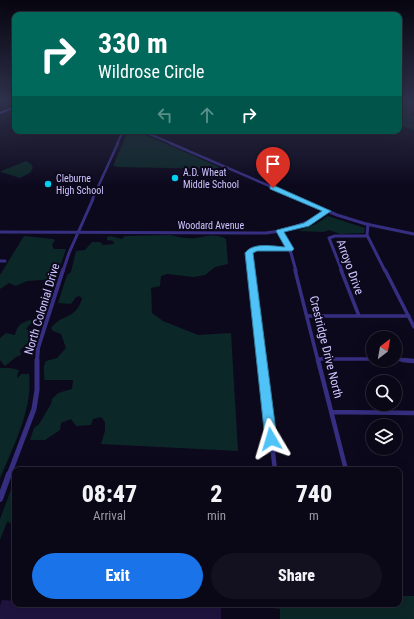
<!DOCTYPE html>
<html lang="en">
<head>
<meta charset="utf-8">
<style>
  body { margin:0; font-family:"Roboto Condensed",sans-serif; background:#13101f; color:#f1f3f6; height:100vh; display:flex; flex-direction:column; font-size:15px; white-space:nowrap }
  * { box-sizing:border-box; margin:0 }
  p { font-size:13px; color:#9999a1 }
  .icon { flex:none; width:22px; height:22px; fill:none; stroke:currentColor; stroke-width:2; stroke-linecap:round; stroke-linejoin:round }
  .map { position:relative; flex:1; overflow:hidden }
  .sheet { position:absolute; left:12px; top:467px; width:390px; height:140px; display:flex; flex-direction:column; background:#0a0716; border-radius:8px; box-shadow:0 4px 16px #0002,0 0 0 1px #2a2835 }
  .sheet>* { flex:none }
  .top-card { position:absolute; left:12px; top:12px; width:390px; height:122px; border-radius:8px; box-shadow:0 4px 16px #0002,0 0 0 1px #2a2835; background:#00695c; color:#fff; overflow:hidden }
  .needle { width:26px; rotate:31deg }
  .controls { position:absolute; left:366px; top:331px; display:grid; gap:8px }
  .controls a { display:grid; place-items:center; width:36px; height:36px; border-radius:50%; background:#0a0716; box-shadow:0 4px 16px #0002,0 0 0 1px #2a2835; font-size:20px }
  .pin { position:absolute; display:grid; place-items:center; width:34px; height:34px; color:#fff; margin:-41px -17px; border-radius:50% 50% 50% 0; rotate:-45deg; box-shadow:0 0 4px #0007 }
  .pin .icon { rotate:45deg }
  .me { position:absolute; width:44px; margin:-22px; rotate:353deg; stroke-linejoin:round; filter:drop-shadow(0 0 3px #0008) }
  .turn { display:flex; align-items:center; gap:14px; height:84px; padding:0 20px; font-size:18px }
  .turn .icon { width:52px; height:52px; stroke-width:2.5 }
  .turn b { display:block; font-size:28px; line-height:34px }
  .lanes { display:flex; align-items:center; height:38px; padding:0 20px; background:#0003; justify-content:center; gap:20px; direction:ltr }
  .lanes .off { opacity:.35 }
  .eta { display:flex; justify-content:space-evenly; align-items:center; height:68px; text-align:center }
  .eta b { font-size:24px; font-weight:800; line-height:28px }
  .cta { display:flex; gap:8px; margin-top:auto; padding:8px 20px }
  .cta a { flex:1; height:46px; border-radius:24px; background:#1a73e8; color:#fff; font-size:16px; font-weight:800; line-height:46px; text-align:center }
  .cta a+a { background:#13101f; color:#f1f3f6 }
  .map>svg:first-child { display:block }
</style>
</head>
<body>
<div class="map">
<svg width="414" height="619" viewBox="0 0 414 619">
  <rect width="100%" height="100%" fill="#0d091d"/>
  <path fill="#0c2727" d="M399,100l15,1v5l-3,1 3,1v4l-3,1 3,4v13l-15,-5z
    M128,131h9l82,36 -3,2 -98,-2 -5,-1z
    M26,161l5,3 2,4 -3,5 -10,5 -19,-6v-1z
    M328,216l37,12 -1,5 -24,1 -11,-4 -5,2 -26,-1 18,-7z
    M170,235c8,2 17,4 26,3 13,-2 18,-5 30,1l2,25 -13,3 -10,8 -11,2 -27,-3 -6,2 -1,10 -9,2 1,25 11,8 35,14 33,-2 7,118 -137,-7 4,-13v-9l-4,-5 -8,2 -2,6 -15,1 -5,-7 -10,4 -1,7 -15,10h-15l4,-12 5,-4 12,-20 1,-5 6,-6 14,-4 1,-9h-29c1,-7 -2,-13 2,-19l11,-3 9,-10 -5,-14 -8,-3 -2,-3c12,-15 24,-8 31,-29l-2,-3 -4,1 -5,7 -13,-1 9,-28 4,-3 5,-21 9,-1 7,-8h8l3,3 11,-1 -1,-3 -6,-1v-3l3,-1 12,3 3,-3z
    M24,236l29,3 2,1 -3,5 2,4h12l-10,30 -29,2 -11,5 -7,-3 -9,6v-14z
    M31,320v3l-5,6 9,3v5l-15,13 1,5 -5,2 -11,9 -5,-6v-22l6,-5 9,2c2,-9 6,-13 16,-15z
    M0,368h10l9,2 -2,6 1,2 3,-4h8c4,36 -16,72 -29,105z
    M15,479v35l-3,9 -5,-1 -7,18v-21z
    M399,596h15v23h-134v-10l-19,-3 -3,-2h141z"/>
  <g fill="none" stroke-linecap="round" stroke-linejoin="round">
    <path stroke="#04163b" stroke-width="1" d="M399,108l6,2 -6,3
      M399,121l15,1"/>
  </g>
  <path fill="#1e143f" d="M2,600l13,1v3h206v15h-221v-13z"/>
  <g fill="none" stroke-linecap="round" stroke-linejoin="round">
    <path stroke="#362f81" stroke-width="3" d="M368,224l-1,11 18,36
      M280,231l11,22 5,18
      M0,261h5
      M251,271l-2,-18 5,-4h36
      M342,271l-13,-33 6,-2h32"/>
    <path stroke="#362f81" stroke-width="3.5" d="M251,270l11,91
      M295,270l23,91
      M341,270l18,46
      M385,270l29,57
      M307,316h102
      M318,359h55
      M395,359l17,2"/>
    <path stroke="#362f81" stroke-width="4.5" d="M262,360l13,110
      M318,360l28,110
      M403,360l11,1
      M332,412l82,1"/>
    <path stroke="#362f81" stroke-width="2" d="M142,131l31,13
      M117,144l6,-13"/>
    <path stroke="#362f81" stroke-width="2.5" d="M170,143l132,57
      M92,200l26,-57"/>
    <path stroke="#362f81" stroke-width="3" d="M300,199l37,16 29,9 48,10
      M0,232l266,1c23,-3 42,-9 61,-22
      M63,271l6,-18 24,-54"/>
    <path stroke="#362f81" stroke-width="4" d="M37,361l1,-13 25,-78"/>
    <path stroke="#362f81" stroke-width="5" d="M9,475l25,-66 3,-19v-30"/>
    <path stroke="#362f81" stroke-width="6" d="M0,499l9,-25"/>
    <path fill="#665cff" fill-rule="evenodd" d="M15,106v2l-15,6v-2z"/>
  </g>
  <linearGradient id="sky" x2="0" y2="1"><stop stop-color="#070510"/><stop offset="0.54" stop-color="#2f324c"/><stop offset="1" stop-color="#2f324c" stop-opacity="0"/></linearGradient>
  <rect width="414" height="186" fill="url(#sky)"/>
  <path fill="#4fc3f7" stroke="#337fa1" d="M270,186h5l56,25 -22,15 -25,6 10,17 -2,2h-35l-4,2 24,186 -2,5 -4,1 -5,-1 -1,-5 -20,-186c8,-11 27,-7 40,-6l-9,-16 1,-1 27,-7 18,-12 -52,-22z"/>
  <g fill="#00cff0" stroke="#0d091d" stroke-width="1.5">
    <circle cx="175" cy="178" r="4"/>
    <circle cx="48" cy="184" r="4"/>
  </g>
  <g text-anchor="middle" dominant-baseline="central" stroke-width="4" stroke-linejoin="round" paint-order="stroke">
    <g font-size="10" fill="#cec5ff" stroke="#0d091d" text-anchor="start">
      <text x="183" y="172">A.D. Wheat<tspan x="183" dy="12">Middle School</tspan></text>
      <text x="56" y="178">Cleburne<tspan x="56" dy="12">High School</tspan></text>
    </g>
    <g font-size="10" fill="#cec5ff" stroke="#0d091d">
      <text x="211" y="225">Woodard Avenue</text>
    </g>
    <g font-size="12" fill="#cec5ff" stroke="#0d091d">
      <text transform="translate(350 267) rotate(70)">Arroyo Drive</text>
      <text transform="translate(42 309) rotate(-73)">North Colonial Drive</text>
      <text transform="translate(326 347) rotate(76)">Crestridge Drive North</text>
    </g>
  </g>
</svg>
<div class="controls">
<a><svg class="needle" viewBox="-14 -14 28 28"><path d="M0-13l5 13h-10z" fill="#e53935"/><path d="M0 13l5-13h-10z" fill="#9999a1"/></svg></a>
<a><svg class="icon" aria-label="search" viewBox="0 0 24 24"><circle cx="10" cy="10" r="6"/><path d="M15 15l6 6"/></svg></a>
<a><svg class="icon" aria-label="layers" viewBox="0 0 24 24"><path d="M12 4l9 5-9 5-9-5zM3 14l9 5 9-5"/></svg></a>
</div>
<div class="pin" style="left:273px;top:188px;background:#d93025"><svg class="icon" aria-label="arrive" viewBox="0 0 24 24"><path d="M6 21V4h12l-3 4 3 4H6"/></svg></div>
<svg class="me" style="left:271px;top:439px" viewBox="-20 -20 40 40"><path d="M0-17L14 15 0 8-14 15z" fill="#4fc3f7" stroke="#fff" stroke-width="4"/></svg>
<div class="top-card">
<div class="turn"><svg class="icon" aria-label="right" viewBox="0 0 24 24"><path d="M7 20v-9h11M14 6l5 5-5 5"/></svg><div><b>330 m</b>Wildrose Circle</div></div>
<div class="lanes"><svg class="icon off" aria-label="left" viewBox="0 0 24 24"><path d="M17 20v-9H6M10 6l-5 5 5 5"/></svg><svg class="icon off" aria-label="ahead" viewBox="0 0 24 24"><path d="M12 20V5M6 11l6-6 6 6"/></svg><svg class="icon" aria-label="right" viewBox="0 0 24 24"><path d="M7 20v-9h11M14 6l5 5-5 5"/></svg></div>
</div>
<section class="sheet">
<div class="eta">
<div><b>08:47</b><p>Arrival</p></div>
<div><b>2</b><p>min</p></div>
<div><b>740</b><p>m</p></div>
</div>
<div class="cta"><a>Exit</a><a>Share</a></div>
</section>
</div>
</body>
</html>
